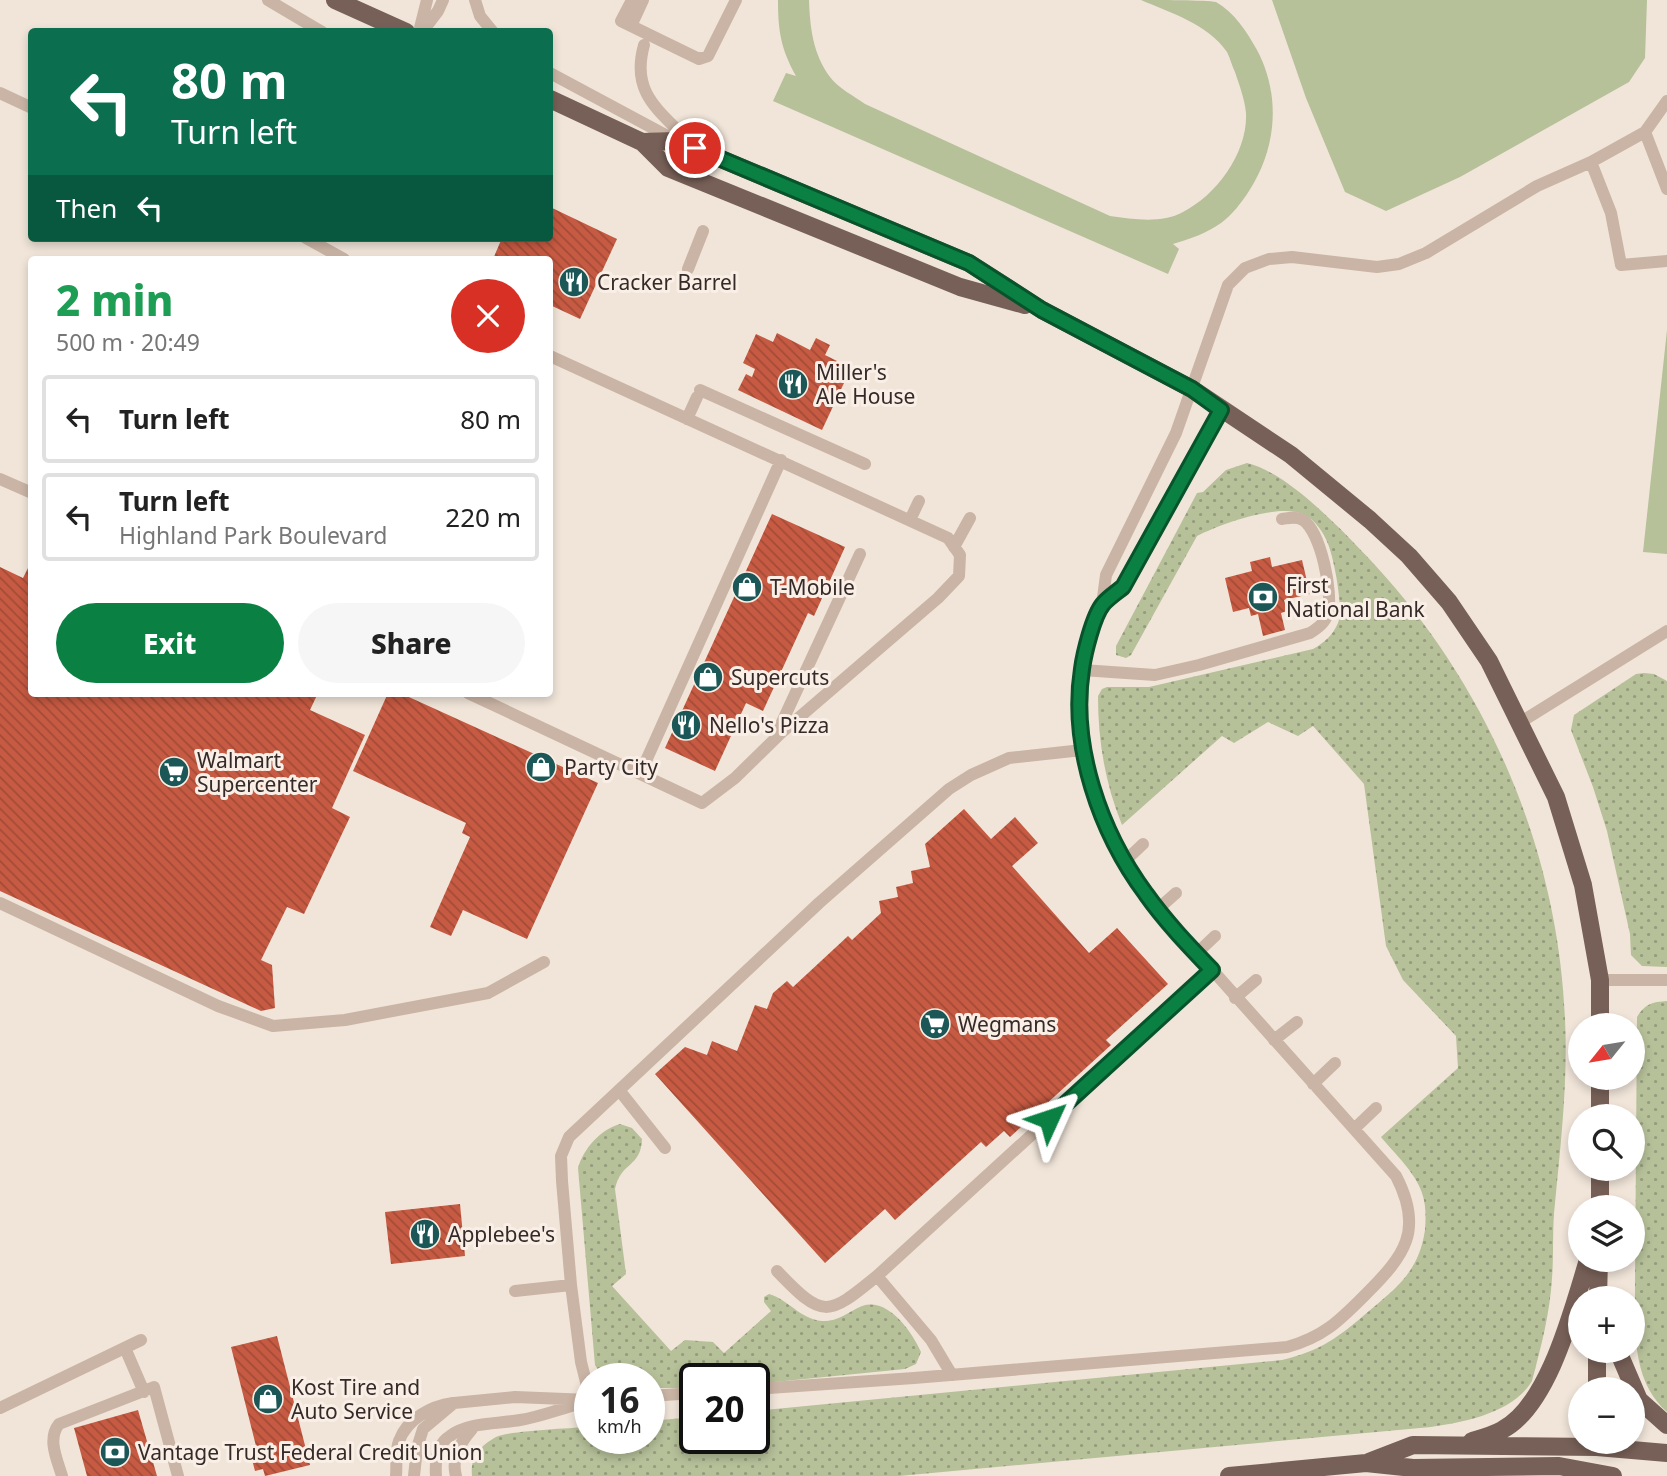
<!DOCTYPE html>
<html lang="en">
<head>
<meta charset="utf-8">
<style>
  body { margin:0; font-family:"Noto Sans",sans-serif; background:#f6f6f6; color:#222; height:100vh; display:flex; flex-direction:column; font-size:26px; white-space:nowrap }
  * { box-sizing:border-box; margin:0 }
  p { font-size:23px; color:#767676 }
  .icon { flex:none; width:38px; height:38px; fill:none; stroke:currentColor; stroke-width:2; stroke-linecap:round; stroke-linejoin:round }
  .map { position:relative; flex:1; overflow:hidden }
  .drawer { position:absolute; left:28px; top:256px; width:525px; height:441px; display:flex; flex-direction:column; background:#fff; border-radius:7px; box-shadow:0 4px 10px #0003 }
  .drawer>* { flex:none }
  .guide { position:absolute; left:28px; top:28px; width:525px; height:214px; border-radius:7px; box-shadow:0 4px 10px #0003; background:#0b6e4f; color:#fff; overflow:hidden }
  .needle { width:46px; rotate:240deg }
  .tools { position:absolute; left:1568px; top:1013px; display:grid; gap:14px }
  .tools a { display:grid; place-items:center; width:77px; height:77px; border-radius:50%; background:#fff; box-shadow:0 4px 10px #0003; font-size:35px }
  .speed { position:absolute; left:574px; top:1363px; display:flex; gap:14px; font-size:35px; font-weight:700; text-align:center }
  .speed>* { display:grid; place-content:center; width:91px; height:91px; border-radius:50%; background:#fff; box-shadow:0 4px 10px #0003; line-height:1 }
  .speed small { font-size:18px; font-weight:400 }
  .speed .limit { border:4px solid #111; border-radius:10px; background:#fff; color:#111 }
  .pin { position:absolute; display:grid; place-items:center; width:60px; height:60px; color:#fff; margin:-30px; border:4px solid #fff; border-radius:50%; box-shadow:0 2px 7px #0007 }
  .me { position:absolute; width:77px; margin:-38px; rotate:48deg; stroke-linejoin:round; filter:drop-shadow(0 0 5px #0008) }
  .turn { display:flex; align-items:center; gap:24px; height:147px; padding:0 28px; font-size:32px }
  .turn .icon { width:91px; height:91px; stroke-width:2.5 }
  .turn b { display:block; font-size:49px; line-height:60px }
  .then { display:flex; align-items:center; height:66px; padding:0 28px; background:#0003; gap:14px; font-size:26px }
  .round { display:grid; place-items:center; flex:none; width:74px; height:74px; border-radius:37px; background:#f6f6f6 }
  .headline { display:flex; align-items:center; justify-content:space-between; height:119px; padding:0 28px }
  h1 { font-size:42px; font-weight:800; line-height:52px; color:#1e9e55 }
  .button { display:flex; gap:14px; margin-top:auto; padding:14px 28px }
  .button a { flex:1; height:80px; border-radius:42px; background:#0b8043; color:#fff; font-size:28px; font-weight:800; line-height:80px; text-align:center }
  .button a+a { background:#f6f6f6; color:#222 }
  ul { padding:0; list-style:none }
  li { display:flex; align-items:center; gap:21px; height:88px; margin:0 14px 10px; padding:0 14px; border:4px solid #e0e0e0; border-radius:7px }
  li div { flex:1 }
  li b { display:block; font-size:26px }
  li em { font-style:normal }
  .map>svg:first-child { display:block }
</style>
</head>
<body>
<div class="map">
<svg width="1667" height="1476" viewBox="0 0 1667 1476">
  <defs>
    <pattern id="green-dots" width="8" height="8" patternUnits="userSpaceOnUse" patternTransform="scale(1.75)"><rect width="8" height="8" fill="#b6c099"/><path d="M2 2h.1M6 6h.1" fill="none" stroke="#959c7d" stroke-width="1.8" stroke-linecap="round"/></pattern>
    <pattern id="building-back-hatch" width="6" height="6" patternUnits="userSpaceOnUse" patternTransform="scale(1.75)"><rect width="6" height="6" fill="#c75a42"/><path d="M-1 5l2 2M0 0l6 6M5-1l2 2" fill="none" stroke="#a24b37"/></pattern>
  </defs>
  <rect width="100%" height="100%" fill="#f1e5d9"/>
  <path fill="url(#green-dots)" d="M1247,463c42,10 98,70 127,101 114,123 184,286 191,455 3,61 -4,123 -10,184 -3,25 -1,50 -3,75 -2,35 -11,69 -20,103 -19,32 -67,41 -101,46l-532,49h-427c-2,-19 8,-30 24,-39 11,-6 76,-9 94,-10v11h59v-17l46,-4v21h59v-27l528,-51c39,-9 58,-24 87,-49 30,-25 50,-41 56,-81 1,-12 1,-26 -3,-37 -7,-21 -27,-39 -41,-56l77,-69 -2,-32 -53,-56 -17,-34 -22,-162 -51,-58 -15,10 -30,-14 -34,21 -12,-7 -100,89c-17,-42 -24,-84 -24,-129l4,-7 5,-2h42l164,-38c11,-6 20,-14 25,-26 6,-13 -4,-65 -10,-79 -4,-11 -13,-24 -23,-29 -24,-13 -85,9 -108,21l-66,119 -5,3 -10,-3v-9l81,-153 6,-1 23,-22z
    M1644,673l10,1 13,7v286l-25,-1 -11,-11 -1,-21 -23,-103 -14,-44 -22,-57 3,-15 62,-41z
    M1667,1001v411c-36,-32 -32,-83 -32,-128l2,-267c8,-13 15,-15 30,-16z
    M620,1124l12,4 10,11c-1,29 -21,22 -27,50l11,85 -14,12 59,65 14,-11 28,2 11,11 47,-42 -7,-9v-5l5,-3c20,6 31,25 53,27 16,1 26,-9 40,-15 26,-9 50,26 59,46l-5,12 -11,5 -151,15v-5h-59v9h-46v-9h-45l-9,-14 -17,-197c6,-20 22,-38 42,-44z"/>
  <path fill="#b6c099" d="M778,0h31c1,28 4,54 21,77 8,11 24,19 35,27l245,112c23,3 51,8 73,-4 34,-17 65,-60 63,-99 -1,-13 -7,-29 -11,-41 -3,-6 -5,-14 -8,-20 -19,-28 -56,-39 -86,-52 14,0 66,0 75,2 18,10 31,30 41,48 24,45 20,98 -8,141 -7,11 -17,24 -28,32 -14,10 -31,16 -48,21l6,5 -11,25 -395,-173 13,-28 10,3c-15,-27 -18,-45 -18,-76z
    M1272,0h375l-2,58 -16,24 -169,95 -74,34 -41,-19 -39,-94z
    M1667,330v224l-24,-2z"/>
  <path fill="url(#building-back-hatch)" d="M550,207l67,32 -37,80 -30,-14v-46h-57l9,-21h48z
    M777,333l33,17 6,-12 14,7 -5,10 26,13 -29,62 -84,-40 8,-16 6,3 3,-8 -12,-6 13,-29 17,8z
    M772,514l73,33 -31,69 -6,-3 -45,98 -17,-8 -31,68 -50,-23z
    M1270,557l2,10 30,-7 8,34 -26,6 3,11 -6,2 4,17 -22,6 -5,-22 -7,2 -2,-8 -16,4 -8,-34 27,-7 -2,-9z
    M32,560v133h286l-8,17 55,25 -33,73 18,9 -46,97 -17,-7 -26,53 11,5 3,43 -14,3 -261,-120v-324l23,11z
    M388,693h12l198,90 -71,156 -64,-29 -12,26 -21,-9 40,-90 -8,-4 4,-10 -113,-52z
    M964,809l27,30 24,-22 23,26 -26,23 77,87 28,-25 51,56 -62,56 5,5 -101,92 -6,-6 -18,16 -5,-5 -86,78 -10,-11 -60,54 -170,-189 30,-27 22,8 5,-14 25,10 18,-46 12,4 6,-16 14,-12 6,6 55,-51 4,4 29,-27 -2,-12 19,-4 -2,-10 17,-4 -2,-12 19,-4 -5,-23z
    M460,1204l5,52 -74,8 -6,-52z
    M277,1336l33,129 -45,11 -2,-7 -8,2 -5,-19 7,-2 -26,-103z
    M138,1410l19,66h-70l-13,-48z"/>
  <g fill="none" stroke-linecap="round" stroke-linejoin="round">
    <path stroke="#cab4a5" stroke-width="12" d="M268,0l54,32
      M475,0l5,16 13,16
      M632,0l-11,21 78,38 9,-3 28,-56
      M631,26l12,-26
      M419,32l8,-32
      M422,32l16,-21 5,-11
      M644,45c-14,50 17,66 48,100
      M550,73l123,66
      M0,93l32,15
      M1645,132l22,57
      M1591,162l20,51 10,52 46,-4
      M306,238l38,21
      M688,269l15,-38
      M700,390l165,74
      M687,419l10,-22
      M0,479l32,14
      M910,520l9,-19
      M954,547l16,-29
      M1102,605l21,-18 98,-177
      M1082,670l73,5 44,-10 111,-32c8,-5 15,-10 18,-20 5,-20 -7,-81 -25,-93 -7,-4 -13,-2 -21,-1
      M468,693l234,110 33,-25 46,-45 157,-135 21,-22 1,-21 -12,-17 -398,-182
      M1521,722l146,-91
      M777,733l83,-179
      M641,772l140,-312
      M1125,861l18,-17
      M0,903l218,103 55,20 72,-6 143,-27 56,-31
      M1158,909l18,-16
      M1196,954l19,-18
      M1600,980h67
      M1235,998l21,-18
      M1274,1040l23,-18
      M1313,1084l22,-21
      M619,1090l46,58
      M1354,1129l22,-21
      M777,1271c46,48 50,46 100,5
      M515,1291l56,-6
      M125,1348l19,44
      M952,1375l-21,-35 -54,-64 335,-306
      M754,1389l160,-11 373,-31c37,-10 53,-27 79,-53 39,-39 58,-64 30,-118l-238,-267 -28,-39 -18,-34 -17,-41 -13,-45 -4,-55 7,-45 17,-45 4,-30 70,-142 52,-148 17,-17 24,-9 23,-2 85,10 22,-3 27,-11 111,-67 54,-24 54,-30 22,-31
      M649,1396l46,-3
      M590,1398l-9,-36 -10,-77 -9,-104 -1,-25 8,-19 250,-234 130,-114 22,-14 38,-17 73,-8
      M0,1408l141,-68
      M62,1476c-5,-17 -15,-37 -3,-52l95,-37 24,89
      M396,1476c1,-11 -1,-25 3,-35 8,-22 32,-35 54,-38
      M414,1476l3,-28 6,-19 31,-26 61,-6 75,3
      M436,1476c-1,-14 1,-32 14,-40 18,-14 48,-12 70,-16 20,-3 39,-11 59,-16
      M456,1476c-5,-18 4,-33 16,-47"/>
    <path stroke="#776057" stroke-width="18" d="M335,0l71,32
      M550,99l92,43 26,26 292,119 65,18
      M642,142l34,-1 19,7 274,115 73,47 150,79 99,66 79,65 39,36 40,46 40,59 67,136 27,88 17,95v46
      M1600,1078v38
      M1600,1208v-39
      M1598,1298l1,-38
      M1618,1351l21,49 28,25
      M1597,1390v-39
      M1472,1441c10,-3 21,-6 30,-11 47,-24 71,-122 86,-170
      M1369,1462l44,-17 184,2 70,6
      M1229,1476l137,-13 47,5 146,-2 54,10"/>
  </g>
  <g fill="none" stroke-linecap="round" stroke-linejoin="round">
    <g stroke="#07532c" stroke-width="18">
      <path id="route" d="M695,148l274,115 73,47 150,79 29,21 -98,177c-6,5 -15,11 -20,17 -10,12 -19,50 -21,65 -12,77 18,163 64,225 19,27 43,52 66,76l-163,149"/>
    </g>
    <use href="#route" stroke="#0b8043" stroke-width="12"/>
  </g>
  <defs>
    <g id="restaurant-disc" transform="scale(1.575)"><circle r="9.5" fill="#1c5757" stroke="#f9efe6"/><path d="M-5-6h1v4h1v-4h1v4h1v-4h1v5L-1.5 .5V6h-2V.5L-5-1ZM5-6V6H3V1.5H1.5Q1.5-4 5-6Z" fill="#fff"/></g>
    <g id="shop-disc" transform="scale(1.575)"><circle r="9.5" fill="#1c5757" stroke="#f9efe6"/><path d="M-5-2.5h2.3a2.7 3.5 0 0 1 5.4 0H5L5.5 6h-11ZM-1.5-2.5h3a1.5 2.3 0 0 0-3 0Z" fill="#fff"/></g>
    <g id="bank-disc" transform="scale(1.575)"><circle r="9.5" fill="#1c5757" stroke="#f9efe6"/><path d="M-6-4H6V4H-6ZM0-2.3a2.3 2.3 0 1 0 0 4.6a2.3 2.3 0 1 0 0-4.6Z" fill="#fff"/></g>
    <g id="supermarket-disc" transform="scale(1.575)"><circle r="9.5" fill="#1c5757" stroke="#f9efe6"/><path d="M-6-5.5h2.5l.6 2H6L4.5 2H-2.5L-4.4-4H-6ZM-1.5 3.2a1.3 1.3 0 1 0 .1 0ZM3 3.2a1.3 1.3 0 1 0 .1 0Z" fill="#fff"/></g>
  </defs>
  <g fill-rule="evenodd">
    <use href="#restaurant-disc" x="574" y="282"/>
    <use href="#restaurant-disc" x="793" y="384"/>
    <use href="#shop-disc" x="747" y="587"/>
    <use href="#bank-disc" x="1263" y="597"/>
    <use href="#shop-disc" x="708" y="677"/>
    <use href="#restaurant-disc" x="686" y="725"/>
    <use href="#shop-disc" x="541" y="767"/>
    <use href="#supermarket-disc" x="174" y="772"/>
    <use href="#supermarket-disc" x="935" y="1024"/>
    <use href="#restaurant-disc" x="425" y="1234"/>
    <use href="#shop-disc" x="268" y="1399"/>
    <use href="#bank-disc" x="115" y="1452"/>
  </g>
  <g text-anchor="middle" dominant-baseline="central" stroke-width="6" stroke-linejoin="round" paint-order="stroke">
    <g font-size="21" fill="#352a27" stroke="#f9efe6" text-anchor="start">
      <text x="597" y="282">Cracker Barrel</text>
      <text x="816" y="372">Miller's<tspan x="816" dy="24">Ale House</tspan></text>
      <text x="1286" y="585">First<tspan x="1286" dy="24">National Bank</tspan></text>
      <text x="770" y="587">T-Mobile</text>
      <text x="731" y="677">Supercuts</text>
      <text x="709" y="725">Nello's Pizza</text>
      <text x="197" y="760">Walmart<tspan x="197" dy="24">Supercenter</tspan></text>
      <text x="564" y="767">Party City</text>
      <text x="958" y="1024">Wegmans</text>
      <text x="448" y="1234">Applebee's</text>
      <text x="291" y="1387">Kost Tire and<tspan x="291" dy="24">Auto Service</tspan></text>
      <text x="138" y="1452">Vantage Trust Federal Credit Union</text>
    </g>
  </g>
</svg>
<div class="tools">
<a><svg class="needle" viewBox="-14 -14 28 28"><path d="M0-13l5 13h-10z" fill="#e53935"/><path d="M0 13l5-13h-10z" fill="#767676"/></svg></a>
<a><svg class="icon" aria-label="search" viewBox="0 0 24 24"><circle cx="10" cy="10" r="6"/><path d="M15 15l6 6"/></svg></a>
<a><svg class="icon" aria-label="layers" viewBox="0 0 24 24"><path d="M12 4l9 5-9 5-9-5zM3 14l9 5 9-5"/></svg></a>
<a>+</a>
<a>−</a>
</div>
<div class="speed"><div>16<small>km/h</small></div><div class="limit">20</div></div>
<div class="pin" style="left:695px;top:148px;background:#d93025"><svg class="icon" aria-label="arrive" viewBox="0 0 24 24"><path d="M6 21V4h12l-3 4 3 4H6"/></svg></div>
<svg class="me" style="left:1049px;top:1119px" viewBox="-20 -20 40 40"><path d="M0-17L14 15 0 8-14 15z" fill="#0b8043" stroke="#fff" stroke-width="4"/></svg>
<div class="guide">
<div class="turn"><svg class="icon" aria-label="left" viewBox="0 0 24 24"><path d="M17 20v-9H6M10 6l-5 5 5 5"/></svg><div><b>80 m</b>Turn left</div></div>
<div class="then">Then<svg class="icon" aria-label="left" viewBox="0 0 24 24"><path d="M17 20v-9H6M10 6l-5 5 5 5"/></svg></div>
</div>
<section class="drawer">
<div class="headline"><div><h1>2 min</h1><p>500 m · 20:49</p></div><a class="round" style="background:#d93025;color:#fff"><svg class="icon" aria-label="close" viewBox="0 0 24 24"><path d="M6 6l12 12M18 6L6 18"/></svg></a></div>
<ul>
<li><svg class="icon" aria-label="left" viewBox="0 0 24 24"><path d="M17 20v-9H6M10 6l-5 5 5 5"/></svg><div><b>Turn left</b></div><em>80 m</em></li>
<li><svg class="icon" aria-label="left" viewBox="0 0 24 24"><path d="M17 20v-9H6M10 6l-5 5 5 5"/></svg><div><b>Turn left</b><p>Highland Park Boulevard</p></div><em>220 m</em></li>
</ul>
<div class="button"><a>Exit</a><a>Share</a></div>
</section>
</div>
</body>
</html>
